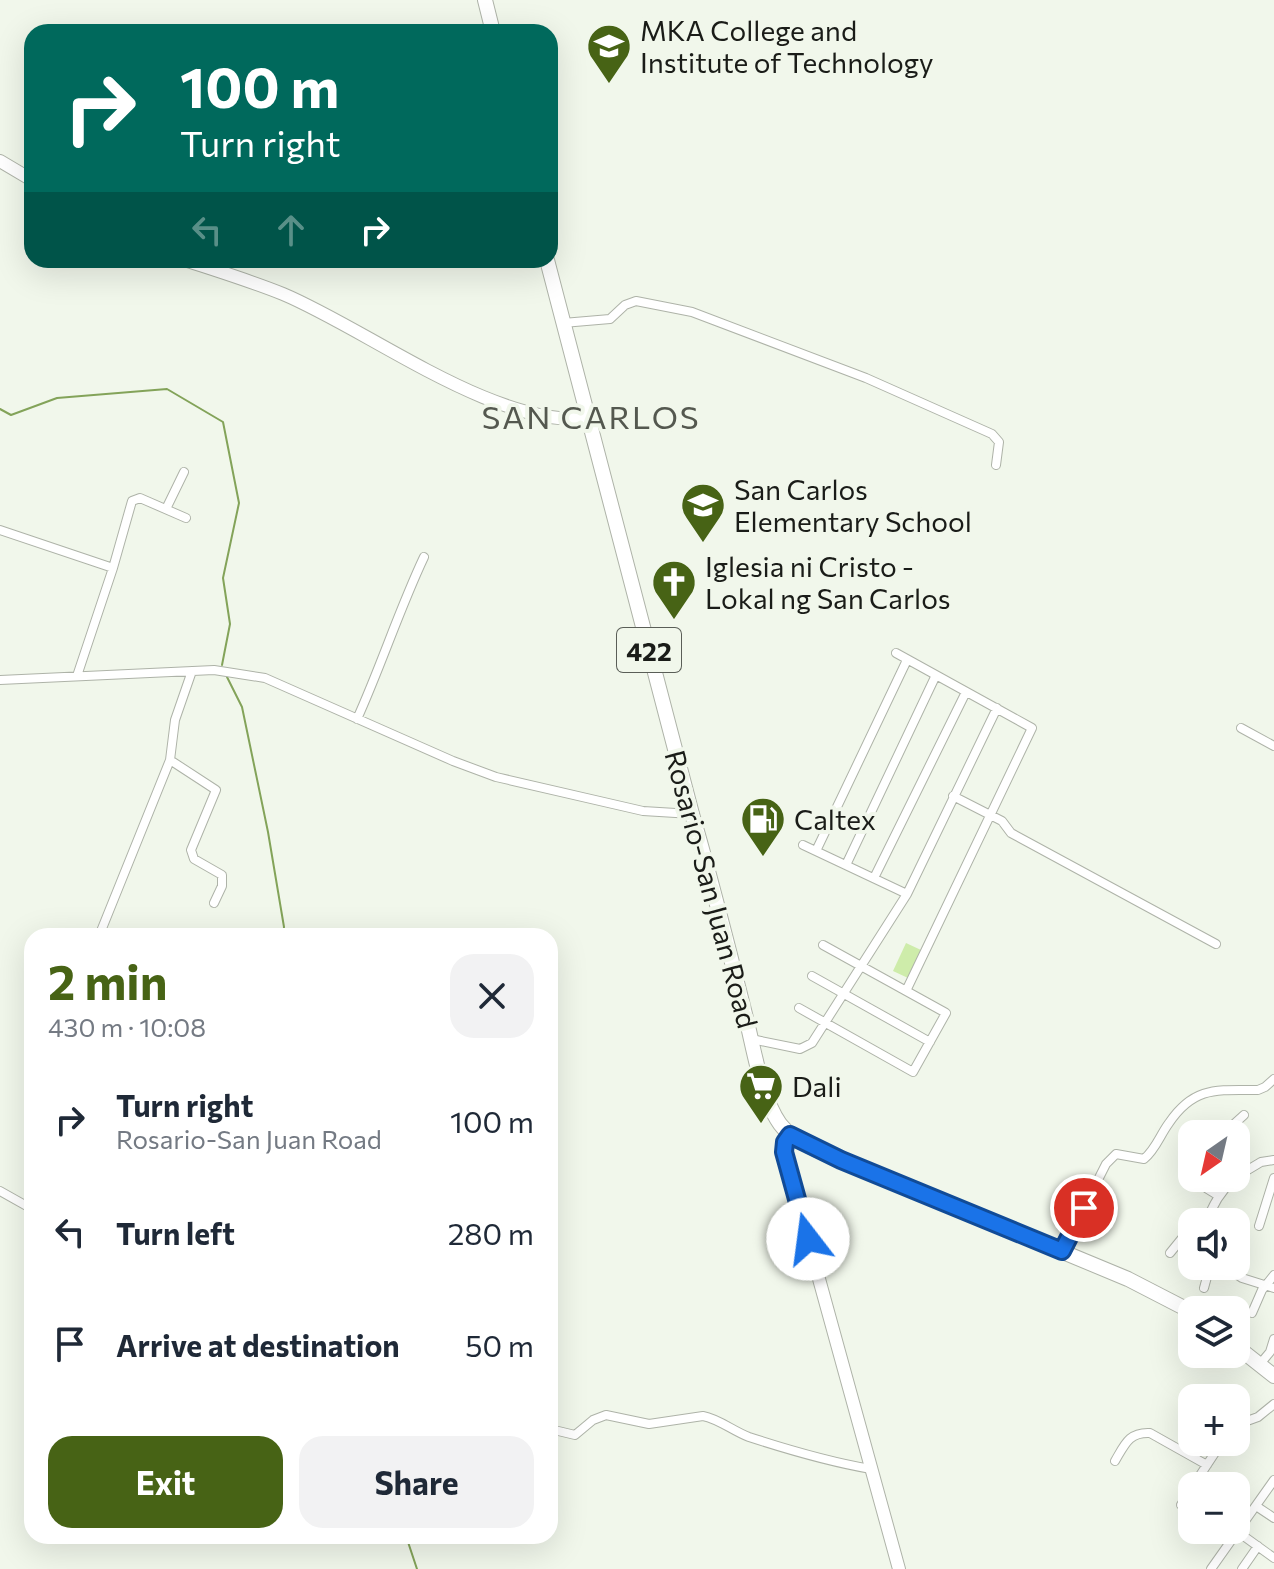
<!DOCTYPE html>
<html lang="en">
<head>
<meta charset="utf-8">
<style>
  body { margin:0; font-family:Commissioner,sans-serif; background:#f2f2f3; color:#1f2937; height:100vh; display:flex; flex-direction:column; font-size:30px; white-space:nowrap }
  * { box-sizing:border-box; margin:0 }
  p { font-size:26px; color:#747a83 }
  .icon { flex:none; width:44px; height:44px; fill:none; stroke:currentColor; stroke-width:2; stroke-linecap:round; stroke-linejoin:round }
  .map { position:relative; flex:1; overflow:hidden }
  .drawer { position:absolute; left:24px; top:928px; width:534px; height:616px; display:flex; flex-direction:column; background:#fff; border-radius:24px; box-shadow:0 8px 32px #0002 }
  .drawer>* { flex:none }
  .top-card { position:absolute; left:24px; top:24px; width:534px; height:244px; border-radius:24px; box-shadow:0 8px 32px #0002; background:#00695c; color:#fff; overflow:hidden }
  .needle { width:52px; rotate:214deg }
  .tools { position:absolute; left:1178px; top:1120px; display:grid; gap:16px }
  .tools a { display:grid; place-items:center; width:72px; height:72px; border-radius:16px; background:#fff; box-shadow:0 8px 32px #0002; font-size:40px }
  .pin { position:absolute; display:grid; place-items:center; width:68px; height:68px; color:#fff; margin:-34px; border:4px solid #fff; border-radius:50%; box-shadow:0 2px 8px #0007 }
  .me { position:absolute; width:88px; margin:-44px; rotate:345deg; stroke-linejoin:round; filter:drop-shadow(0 0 6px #0008) }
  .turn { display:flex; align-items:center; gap:28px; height:168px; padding:0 24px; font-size:36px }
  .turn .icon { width:104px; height:104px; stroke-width:2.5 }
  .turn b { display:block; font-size:56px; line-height:68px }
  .lanes { display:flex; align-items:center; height:76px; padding:0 24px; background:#0003; justify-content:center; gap:40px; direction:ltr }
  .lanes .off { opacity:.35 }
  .round { display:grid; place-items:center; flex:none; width:84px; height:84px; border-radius:24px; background:#f2f2f3 }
  .summary { display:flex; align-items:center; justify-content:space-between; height:136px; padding:0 24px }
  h1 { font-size:48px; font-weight:700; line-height:60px; color:#476315 }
  .button { display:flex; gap:16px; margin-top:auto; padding:16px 24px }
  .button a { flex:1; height:92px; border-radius:24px; background:#476315; color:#fff; font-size:32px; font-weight:700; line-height:92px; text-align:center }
  .button a+a { background:#f2f2f3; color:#1f2937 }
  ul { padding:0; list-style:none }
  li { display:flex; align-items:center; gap:24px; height:112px; padding:0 24px }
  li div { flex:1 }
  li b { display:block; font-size:30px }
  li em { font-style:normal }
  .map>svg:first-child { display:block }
</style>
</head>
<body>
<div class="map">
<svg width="1274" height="1569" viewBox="0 0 1274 1569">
  <rect width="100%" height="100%" fill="#f1f7eb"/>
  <path fill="#ceecaa" d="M906,943l15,7 -13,28 -15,-7z"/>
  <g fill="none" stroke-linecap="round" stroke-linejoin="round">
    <path stroke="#83a359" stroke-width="2" d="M0,409l11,6 46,-17 110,-9 56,33 16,81 -16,75 7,46 -8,41
      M227,677l15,30 26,125 16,95 -1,9
      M406,1536l11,33"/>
    <g stroke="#aeb3a8" stroke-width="10">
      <path id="street" d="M563,323l47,-4 15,-14 11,-4 56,11 174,66 126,56 7,8 -3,23
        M166,509l18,-37
        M0,530l113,38
        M896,653l136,75 -126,263
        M77,676l36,-108 19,-67 8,-3 46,20
        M0,680l214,-10 51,8 188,83 43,16 147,34 49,3
        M357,719c24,-53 42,-109 67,-162
        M1241,728l33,18
        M170,760l46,30 -25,60 3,9 28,16v11l-8,17
        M953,796l49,25 9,12 205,111
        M803,845l104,49
        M816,851l91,-191
        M846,865l90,-190
        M874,878l92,-186
        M99,936l71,-176 5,-40 17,-49
        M812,976l118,66
        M799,1008l114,64 33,-59 -123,-68
        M751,1039l49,10 12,-6 95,-149 90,-186
        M1223,1134l21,-19
        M1185,1175l34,21
        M1236,1177l25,-15 13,-2
        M0,1191l32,18
        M1207,1222c5,-17 15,-32 28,-44
        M1259,1226l15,-48
        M1062,1251l44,-87 10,-10 28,5c12,-10 16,-24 25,-36 25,-37 48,-33 89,-33l7,-3 9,-8
        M1170,1253l22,-27
        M1224,1266l18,12 32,10
        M1204,1288l6,-22
        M1252,1313l10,-23 12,-15
        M1260,1364l10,-12 4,-13
        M1236,1425l22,-8 16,-13
        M550,1429l25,6 18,-15 13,-5 43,9 54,-8c16,3 30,15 46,21 40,13 81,25 122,32
        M1115,1461c10,-17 14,-29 35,-28l57,32
        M1193,1486l29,-44
        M1181,1505l11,-17
        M1256,1506l18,12
        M1238,1532l36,26
        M1211,1569l63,-89
        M1242,1569l16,-23"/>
    </g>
    <g stroke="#aeb3a8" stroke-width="14">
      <path id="secondary" d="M0,161l32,19
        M185,260c33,11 66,21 98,34 86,36 213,135 306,124
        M790,1135l-5,7 -1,10 115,417"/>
    </g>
    <g stroke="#aeb3a8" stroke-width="16">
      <path id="primary" d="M485,0l8,32
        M547,260l145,554c20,68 37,136 54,204 8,31 15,79 34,106 9,12 22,18 35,25l313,130 64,33
        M1236,1346l38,30"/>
    </g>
    <use href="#street" stroke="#fff" stroke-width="8"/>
    <use href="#secondary" stroke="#fff" stroke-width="12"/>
    <use href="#primary" stroke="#fff" stroke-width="14"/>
  </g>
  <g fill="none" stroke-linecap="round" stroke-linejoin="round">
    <g stroke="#114b97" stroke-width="20">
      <path id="route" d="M808,1239l-24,-87 1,-10 5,-7 51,25 221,91 22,-43"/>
    </g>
    <use href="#route" stroke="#1a73e8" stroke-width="14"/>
  </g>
  <defs>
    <g id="university-pin" transform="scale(2.3)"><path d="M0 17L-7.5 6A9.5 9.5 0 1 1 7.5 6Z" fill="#476315" stroke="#f1f7eb"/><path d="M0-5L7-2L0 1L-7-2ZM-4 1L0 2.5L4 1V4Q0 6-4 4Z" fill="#fff"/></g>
    <g id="school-pin" transform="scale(2.3)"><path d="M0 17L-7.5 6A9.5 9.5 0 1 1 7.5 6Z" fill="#476315" stroke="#f1f7eb"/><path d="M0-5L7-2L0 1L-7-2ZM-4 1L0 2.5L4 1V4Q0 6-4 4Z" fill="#fff"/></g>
    <g id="church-pin" transform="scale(2.3)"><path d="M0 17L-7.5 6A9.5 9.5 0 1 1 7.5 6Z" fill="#476315" stroke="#f1f7eb"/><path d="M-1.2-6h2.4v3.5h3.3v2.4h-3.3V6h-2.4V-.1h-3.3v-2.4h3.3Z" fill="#fff"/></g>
    <g id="fuel-pin" transform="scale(2.3)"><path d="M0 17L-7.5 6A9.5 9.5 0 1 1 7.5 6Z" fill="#476315" stroke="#f1f7eb"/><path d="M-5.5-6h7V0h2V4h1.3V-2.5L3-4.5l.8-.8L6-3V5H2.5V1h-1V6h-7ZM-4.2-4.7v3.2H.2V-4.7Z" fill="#fff"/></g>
    <g id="supermarket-pin" transform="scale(2.3)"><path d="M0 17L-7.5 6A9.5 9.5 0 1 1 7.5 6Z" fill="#476315" stroke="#f1f7eb"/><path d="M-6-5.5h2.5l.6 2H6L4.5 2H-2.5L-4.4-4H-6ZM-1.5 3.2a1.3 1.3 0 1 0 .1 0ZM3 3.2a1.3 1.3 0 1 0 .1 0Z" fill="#fff"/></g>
  </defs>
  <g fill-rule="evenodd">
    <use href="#university-pin" x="609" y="46"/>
    <use href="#school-pin" x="703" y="505"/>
    <use href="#church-pin" x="674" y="582"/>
    <use href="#fuel-pin" x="763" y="819"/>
    <use href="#supermarket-pin" x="761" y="1086"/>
  </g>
  <g text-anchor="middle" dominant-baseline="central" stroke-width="8" stroke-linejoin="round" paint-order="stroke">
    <rect fill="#f1f7eb" stroke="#5a5e57" stroke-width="2" x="617" y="628" width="64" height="44" rx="6"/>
    <g font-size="26" font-weight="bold" fill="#1a1c18">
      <text x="649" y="650">422</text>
    </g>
    <g font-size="28" fill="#1a1c18" stroke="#f1f7eb" text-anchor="start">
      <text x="640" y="30">MKA College and<tspan x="640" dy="32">Institute of Technology</tspan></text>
      <text x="734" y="489">San Carlos<tspan x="734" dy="32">Elementary School</tspan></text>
      <text x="705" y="566">Iglesia ni Cristo -<tspan x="705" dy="32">Lokal ng San Carlos</tspan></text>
      <text x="794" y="819">Caltex</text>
      <text x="792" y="1086">Dali</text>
    </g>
    <g font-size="28" fill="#1a1c18" stroke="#f1f7eb">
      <text transform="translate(712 889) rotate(75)">Rosario-San Juan Road</text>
    </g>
    <g font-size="32" letter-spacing="2" fill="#54584f" stroke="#f1f7eb">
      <text x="591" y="416">SAN CARLOS</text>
    </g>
  </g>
</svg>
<div class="tools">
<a><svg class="needle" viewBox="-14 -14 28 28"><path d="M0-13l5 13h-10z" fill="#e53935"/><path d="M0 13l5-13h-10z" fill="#747a83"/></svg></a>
<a><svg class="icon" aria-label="sound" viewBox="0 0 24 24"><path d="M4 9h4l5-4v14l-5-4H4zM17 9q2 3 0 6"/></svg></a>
<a><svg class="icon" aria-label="layers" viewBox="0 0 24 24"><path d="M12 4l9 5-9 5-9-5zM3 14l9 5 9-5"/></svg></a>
<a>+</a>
<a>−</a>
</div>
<div class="pin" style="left:1084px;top:1208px;background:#d93025"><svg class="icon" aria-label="arrive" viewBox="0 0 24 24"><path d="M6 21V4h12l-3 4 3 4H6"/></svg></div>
<svg class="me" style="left:808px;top:1239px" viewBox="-20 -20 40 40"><circle r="19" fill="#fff"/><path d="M0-13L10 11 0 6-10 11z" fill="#1a73e8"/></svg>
<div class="top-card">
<div class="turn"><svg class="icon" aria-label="right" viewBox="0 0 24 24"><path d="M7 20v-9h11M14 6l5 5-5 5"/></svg><div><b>100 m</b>Turn right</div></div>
<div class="lanes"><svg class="icon off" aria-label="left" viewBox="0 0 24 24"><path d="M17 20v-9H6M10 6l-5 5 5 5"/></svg><svg class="icon off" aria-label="ahead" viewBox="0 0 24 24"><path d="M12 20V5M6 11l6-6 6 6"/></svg><svg class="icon" aria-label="right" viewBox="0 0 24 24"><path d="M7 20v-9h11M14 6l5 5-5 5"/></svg></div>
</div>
<section class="drawer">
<div class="summary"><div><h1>2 min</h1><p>430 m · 10:08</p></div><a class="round"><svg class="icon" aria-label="close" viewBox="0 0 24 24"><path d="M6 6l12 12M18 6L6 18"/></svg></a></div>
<ul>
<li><svg class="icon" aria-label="right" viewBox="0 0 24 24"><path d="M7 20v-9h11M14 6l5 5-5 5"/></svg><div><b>Turn right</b><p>Rosario-San Juan Road</p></div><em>100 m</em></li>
<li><svg class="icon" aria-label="left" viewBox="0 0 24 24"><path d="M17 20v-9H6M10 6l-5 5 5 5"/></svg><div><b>Turn left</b></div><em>280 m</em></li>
<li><svg class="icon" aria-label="arrive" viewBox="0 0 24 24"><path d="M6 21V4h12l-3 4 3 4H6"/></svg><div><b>Arrive at destination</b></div><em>50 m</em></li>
</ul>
<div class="button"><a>Exit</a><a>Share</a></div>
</section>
</div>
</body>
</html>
